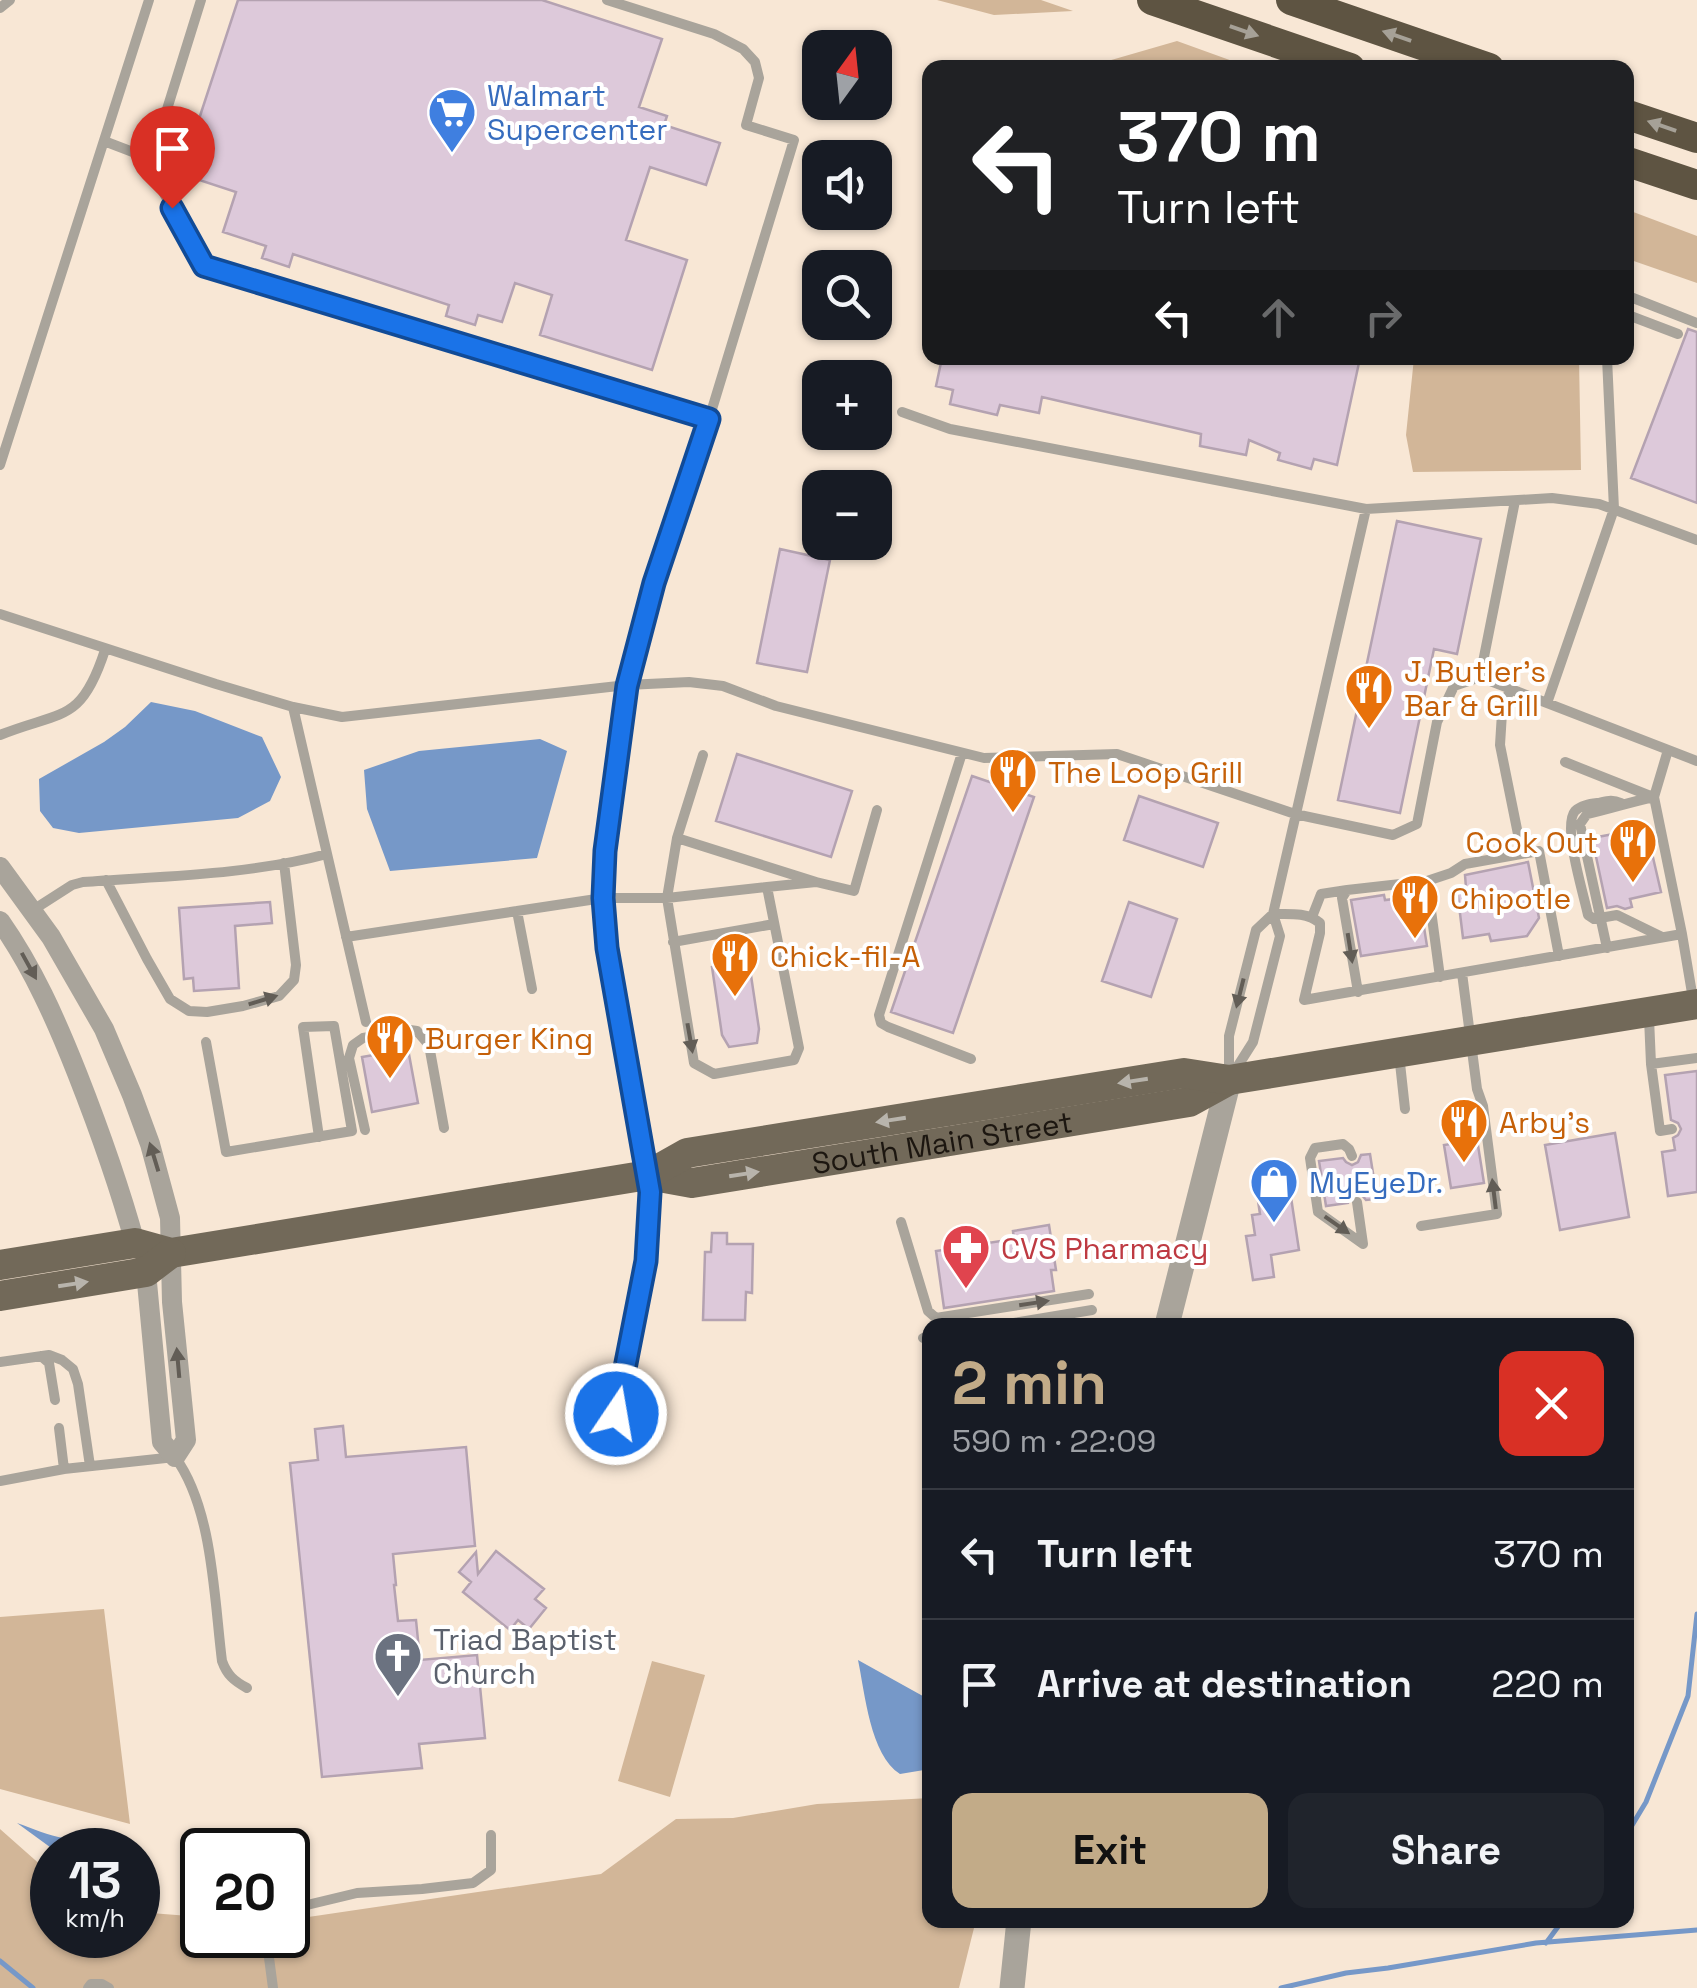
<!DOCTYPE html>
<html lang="en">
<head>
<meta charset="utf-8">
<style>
  body { margin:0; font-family:"Space Grotesk",sans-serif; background:#20242c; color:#f1f3f6; height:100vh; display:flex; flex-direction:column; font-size:38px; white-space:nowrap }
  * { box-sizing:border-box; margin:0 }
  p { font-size:32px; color:#9ea1a6 }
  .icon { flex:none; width:55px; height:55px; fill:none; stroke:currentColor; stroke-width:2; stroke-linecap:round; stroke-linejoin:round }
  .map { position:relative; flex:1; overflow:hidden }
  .details { position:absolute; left:922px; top:1318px; width:712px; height:610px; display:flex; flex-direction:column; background:#171b24; border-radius:20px; box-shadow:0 2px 8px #0004 }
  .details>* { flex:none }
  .banner { position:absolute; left:922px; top:60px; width:712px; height:305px; border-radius:20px; box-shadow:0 2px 8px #0004; background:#202124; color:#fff; overflow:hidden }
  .needle { width:65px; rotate:15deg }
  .buttons { position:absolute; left:802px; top:30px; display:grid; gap:20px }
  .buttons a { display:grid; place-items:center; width:90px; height:90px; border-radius:20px; background:#171b24; box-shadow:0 2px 8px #0004; font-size:50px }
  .speed { position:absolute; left:30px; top:1828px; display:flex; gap:20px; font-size:50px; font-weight:700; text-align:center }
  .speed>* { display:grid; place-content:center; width:130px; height:130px; border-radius:50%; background:#171b24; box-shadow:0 2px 8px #0004; line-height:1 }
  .speed small { font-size:25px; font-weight:400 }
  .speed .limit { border:5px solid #111; border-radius:15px; background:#fff; color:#111 }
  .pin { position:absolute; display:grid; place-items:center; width:85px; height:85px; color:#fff; margin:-102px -42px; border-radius:50% 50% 50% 0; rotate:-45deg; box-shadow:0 0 10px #0007 }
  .pin .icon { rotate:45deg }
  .me { position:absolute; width:110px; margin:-55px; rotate:12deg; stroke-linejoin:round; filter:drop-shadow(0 0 8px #0008) }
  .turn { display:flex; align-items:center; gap:35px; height:210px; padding:0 30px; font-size:45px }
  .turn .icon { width:130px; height:130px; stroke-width:2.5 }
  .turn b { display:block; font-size:70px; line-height:85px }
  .lanes { display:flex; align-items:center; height:95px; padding:0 30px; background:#0003; justify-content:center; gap:50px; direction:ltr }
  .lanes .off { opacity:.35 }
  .round { display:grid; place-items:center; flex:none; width:105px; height:105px; border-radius:20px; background:#20242c }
  .overview { display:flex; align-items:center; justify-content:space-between; height:170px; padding:0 30px }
  h1 { font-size:60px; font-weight:700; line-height:75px; color:#c2ab88 }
  .button { display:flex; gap:20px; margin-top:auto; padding:20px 30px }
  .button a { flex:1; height:115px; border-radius:20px; background:#c2ab88; color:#111; font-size:40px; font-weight:700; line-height:115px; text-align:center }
  .button a+a { background:#20242c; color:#f1f3f6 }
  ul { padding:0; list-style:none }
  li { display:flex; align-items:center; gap:30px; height:130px; padding:0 30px; border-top:2px solid #363941 }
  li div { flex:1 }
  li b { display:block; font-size:38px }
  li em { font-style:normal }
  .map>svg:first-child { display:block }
</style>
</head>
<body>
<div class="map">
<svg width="1697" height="1988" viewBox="0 0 1697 1988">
  <rect width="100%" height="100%" fill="#f8e7d5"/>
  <path fill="#d2b698" d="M937,0h104l32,11 -79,4z
    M1177,41l72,26 -153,1 -2,-3z
    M1628,210l69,26v47l-69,-24z
    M1414,358h165l2,112 -168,2 -7,-37z
    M104,1609l26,215 -130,-35v-172z
    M652,1661l53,14 -35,122 -52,-16z
    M930,1798v122h46l-17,68h-959v-159l52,46v60h86v-23l64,5v18h86v-15l313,-46 75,-55 57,-1 84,-14z"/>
  <path fill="#7698c8" d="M151,702l44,9 67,26 19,40 -11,24 -32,17 -159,15 -26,-5 -13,-17 -1,-32 65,-37 21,-15z
    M540,739l27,12 -30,107 -147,13 -23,-62 -3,-39 55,-19z
    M858,1660l72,40v69l-30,5c-30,-19 -35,-81 -42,-114z
    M17,1823c15,5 32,13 47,15 22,3 34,-11 55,6l1,6h-66z"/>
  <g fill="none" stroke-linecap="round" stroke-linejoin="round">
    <path stroke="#7698c8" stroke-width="5" d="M1628,1832l18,-30 42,-106 9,-82
      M1546,1943l17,-23
      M0,1961l33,27
      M1281,1988l65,-15 42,-5 148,-25 161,-13"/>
  </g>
  <path fill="#ddc9da" stroke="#b4a2b1" stroke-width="2.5" d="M238,0h304l120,39 -23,68 28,9 -3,9 56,18 -14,42 -56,-18 -24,73 61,20 -35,110 -112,-35 12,-40 -37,-12 -13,39 -24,-7 -3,10 -29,-9 3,-11 -156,-51 -4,13 -27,-9 4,-12 -43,-14 13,-40 -55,-18z
    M1688,329l9,3v171l-66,-25z
    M942,358h418l-23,107 -23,-6 -3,10 -33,-9 2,-7 -31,-13 -3,15 -46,-9 1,-12 -159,-37 -3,16 -39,-8 -3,10 -47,-11 3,-14 -17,-4z
    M1397,521l84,18 -24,115 -23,-5 -34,164 -62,-13z
    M780,549l50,11 -23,112 -50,-9z
    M737,754l115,37 -21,66 -115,-36z
    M972,776l62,21 -81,236 -62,-21z
    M1139,796l79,27 -15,44 -79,-27z
    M1619,833l2,9 27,-6 13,56 -31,7 2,8 -7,2 -8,-3 -10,2 -15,-70z
    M1528,862l11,56 -12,18 -36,5 -2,-7 -26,4 -6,-49 9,-1 -1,-13z
    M1384,895l1,5 34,-4 8,50 -66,10 -10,-56z
    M270,902l2,21 -37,3 4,62 -45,3 -1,-13 -9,1 -5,-71z
    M1129,902l48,17 -26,78 -49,-16z
    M749,962l10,67 -2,14 -28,4 -7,-12 -10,-68z
    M408,1049l10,54 -46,9 -10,-55z
    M1697,1071v121l-29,4 -6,-44 13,-2 -2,-12 5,-3 3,-6 -3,-6 -7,-3 -6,-45z
    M1473,1114l11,69 -33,5 -7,-43 7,-1 -5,-26z
    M1615,1133l14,84 -69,13 -15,-85z
    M1370,1154l7,45 -11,1 -5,-6h-6l-6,4 -1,5 -22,3 -7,-45 24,-3 3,4 6,3 6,-3 3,-7z
    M1287,1171l12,79 -28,5 3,22 -21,3 -7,-44 9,-1 -3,-20 8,-1 -3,-20 6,-1 -1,-19z
    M1049,1225l7,45h-5l3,21 -110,17 -8,-57 78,-12 -1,-8z
    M712,1233h15v11h26l-1,49 -6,-1 -1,28h-42l2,-68h6z
    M343,1426l3,31 120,-10 9,99 -82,8 3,31h-2l4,36 18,-1 4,40 57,-5 8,83 -66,6 3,24 -100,9 -32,-314 28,-3 -3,-31z
    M496,1551l48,38 -9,10 11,9 -17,21 -11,-9 -8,10 -47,-38 8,-10 -12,-10 17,-20 2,22z"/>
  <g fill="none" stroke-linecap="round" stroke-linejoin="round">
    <path stroke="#a9a49b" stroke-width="10" d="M201,0l-52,167 56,99 504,153
      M607,0l107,34 29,15 12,13 4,16 -13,47 48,15 -85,279 -54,164 -28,102 -22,166 -2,47 4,50 41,227 2,33 -4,53 -30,152
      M0,8l10,-8
      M104,141l47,18
      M1628,296l69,27
      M1628,315l50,19
      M902,412l48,17 416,80 186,-11 47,6 98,36
      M0,465l149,-465
      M0,614l216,70 77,23 49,10 285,-32 62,-3 34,4 53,20 208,52 133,-4 178,60 98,21 24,-11 20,-102 17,-36 26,-9 217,84
      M1480,677l35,-176
      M1510,689l-8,24 -2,32 22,109
      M1547,703l67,-194 -7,-151
      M293,707l73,315
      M0,735c62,-25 81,-11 105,-85
      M1668,750l-14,47 28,137
      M962,753l-83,262 2,8 7,4 83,32
      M703,755l-26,83 139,44
      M1565,762l88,35
      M1621,803c-9,-4 -14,-2 -23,0 -8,1 -17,2 -23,8 -13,15 9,84 13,104l6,4 23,-4 45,22
      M106,880l41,79 23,40 19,12 18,1 36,-6 36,-10 15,-16 2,-15 -12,-102
      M1427,881l24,-8 14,-9 74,-13 20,105
      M767,887l49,-5 38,9 23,-81
      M33,910l39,-25 11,-3c80,-6 166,-7 244,-28
      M517,911l15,78
      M1312,917l9,-23 26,-4
      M346,937l257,-39h64l100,-11 32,161 -5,12 -80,14 -20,-11 -27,-165 10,-60
      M673,942l101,-18
      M1607,948l-27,-124 7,-10c23,-5 43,-12 67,-17
      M1358,992l-16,-94 5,-8 80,-9 13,96
      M1649,1018l2,46 46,-6
      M206,1042l20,110 126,-21 -18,-105 -31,1 16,110
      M1399,1054l6,55
      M1651,1064l9,67 12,-2
      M1234,1072l19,-30 27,-106 -7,-22 93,-405
      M1229,1078v-42l27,-106 17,-16c17,0 33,-2 47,9v10l-16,67 378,-66 11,65
      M365,1130l-16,-72 4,-13 10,-7 47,-8 7,1 12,14 15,83
      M1352,1156l-3,-7 -6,-5 -28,4 -5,10 8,54 45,32 -6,-42
      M901,1222l27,89 8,7 153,-24
      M1421,1226l76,-12 -14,-108 -6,-17 -15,-116
      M1001,1325l91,-15
      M923,1338l7,-2
      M41,1356l8,7 6,37
      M0,1362l49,-7 13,5 11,9 5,15 12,82
      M59,1428l5,41
      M0,1481l64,-12 111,-12c38,52 39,141 47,204 5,14 12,20 25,27
      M288,1907l19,-2 50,-12 65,-4 51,-6 18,-13v-35
      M266,1935l7,53
      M88,1988l3,-4h11l7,4"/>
    <path stroke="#a9a49b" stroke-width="20" d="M0,867l51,70 53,92 28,66 18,49 20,74 2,84 14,138 -11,17 -13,-15 -16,-170
      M0,921c33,47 56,99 77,152 22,56 42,112 58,170"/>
    <path stroke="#a9a49b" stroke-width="25" d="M1167,1325l62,-245
      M1012,1988l7,-68"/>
    <g stroke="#726959" stroke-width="30">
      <path id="s1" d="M648,1175l44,8 497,-81 40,-22"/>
      <path d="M0,1265l135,-22 36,10 477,-78 39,-22 497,-80 45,7 468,-76"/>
      <path d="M0,1296l146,-24 25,-19"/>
    </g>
    <path stroke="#5e5442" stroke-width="30" d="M1152,0l198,68
      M1291,0l198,68
      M1628,115l69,23
      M1628,162l69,23"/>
  </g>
  <defs><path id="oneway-solid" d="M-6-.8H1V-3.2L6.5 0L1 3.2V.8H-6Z" transform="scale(2.5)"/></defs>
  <g fill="#a6a197">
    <use href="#oneway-solid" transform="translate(1244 31) rotate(19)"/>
    <use href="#oneway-solid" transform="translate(1397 36) rotate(-161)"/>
    <use href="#oneway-solid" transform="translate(1662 126) rotate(-161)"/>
  </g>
  <g fill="#625d56">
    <use href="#oneway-solid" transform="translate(1350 948) rotate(81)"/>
    <use href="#oneway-solid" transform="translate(29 966) rotate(61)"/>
    <use href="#oneway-solid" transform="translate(1240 993) rotate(104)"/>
    <use href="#oneway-solid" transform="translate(263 1000) rotate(-17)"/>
    <use href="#oneway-solid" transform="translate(690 1038) rotate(80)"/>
    <use href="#oneway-solid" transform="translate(154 1157) rotate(-107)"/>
    <use href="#oneway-solid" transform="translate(1494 1194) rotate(-97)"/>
    <use href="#oneway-solid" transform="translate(1337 1225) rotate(35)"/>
    <use href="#oneway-solid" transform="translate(1034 1303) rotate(-9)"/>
    <use href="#oneway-solid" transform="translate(178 1363) rotate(-95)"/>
  </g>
  <g fill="#b8b4ac">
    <use href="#oneway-solid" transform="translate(1133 1081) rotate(171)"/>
    <use href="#oneway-solid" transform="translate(891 1120) rotate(171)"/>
    <use href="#oneway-solid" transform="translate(744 1174) rotate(-9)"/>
    <use href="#oneway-solid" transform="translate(73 1284) rotate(-9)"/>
  </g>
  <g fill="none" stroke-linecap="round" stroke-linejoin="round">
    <g stroke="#114b97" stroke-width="25">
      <path id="route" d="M172,208l32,58 505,153 -55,164 -27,103 -22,165 -2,47 4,50 43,244 -4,69 -30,153"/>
    </g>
    <use href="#route" stroke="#1a73e8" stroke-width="18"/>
  </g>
  <defs>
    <g id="supermarket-pin" transform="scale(2.5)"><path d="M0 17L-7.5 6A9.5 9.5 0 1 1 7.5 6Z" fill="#3f7fe0" stroke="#fff"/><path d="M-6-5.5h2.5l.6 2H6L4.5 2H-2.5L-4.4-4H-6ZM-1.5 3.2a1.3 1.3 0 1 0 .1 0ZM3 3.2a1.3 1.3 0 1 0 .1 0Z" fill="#fff"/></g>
    <g id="restaurant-pin" transform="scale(2.5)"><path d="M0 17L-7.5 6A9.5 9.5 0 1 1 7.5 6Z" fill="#e8710a" stroke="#fff"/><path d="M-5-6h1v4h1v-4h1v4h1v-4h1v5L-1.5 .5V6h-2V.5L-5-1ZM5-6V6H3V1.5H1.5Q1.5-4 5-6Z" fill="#fff"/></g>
    <g id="shop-pin" transform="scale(2.5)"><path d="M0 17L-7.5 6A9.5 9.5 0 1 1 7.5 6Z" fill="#3f7fe0" stroke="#fff"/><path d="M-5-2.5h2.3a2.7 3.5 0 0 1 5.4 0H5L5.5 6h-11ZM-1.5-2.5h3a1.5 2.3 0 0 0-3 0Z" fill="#fff"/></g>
    <g id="pharmacy-pin" transform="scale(2.5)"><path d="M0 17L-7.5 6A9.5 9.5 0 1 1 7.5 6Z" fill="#e0444e" stroke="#fff"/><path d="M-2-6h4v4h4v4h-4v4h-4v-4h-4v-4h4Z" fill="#fff"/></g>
    <g id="church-pin" transform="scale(2.5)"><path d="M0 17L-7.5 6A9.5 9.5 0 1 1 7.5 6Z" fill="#6b7280" stroke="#fff"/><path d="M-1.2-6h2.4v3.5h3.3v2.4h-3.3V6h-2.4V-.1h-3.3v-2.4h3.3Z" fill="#fff"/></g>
  </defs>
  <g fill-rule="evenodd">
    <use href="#supermarket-pin" x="452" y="112"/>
    <use href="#restaurant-pin" x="1369" y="688"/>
    <use href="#restaurant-pin" x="1013" y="772"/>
    <use href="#restaurant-pin" x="1633" y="842"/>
    <use href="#restaurant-pin" x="1415" y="898"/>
    <use href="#restaurant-pin" x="735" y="956"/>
    <use href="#restaurant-pin" x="390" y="1038"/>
    <use href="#restaurant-pin" x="1464" y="1122"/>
    <use href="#shop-pin" x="1274" y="1182"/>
    <use href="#pharmacy-pin" x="966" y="1248"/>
    <use href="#church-pin" x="398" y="1656"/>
  </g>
  <g text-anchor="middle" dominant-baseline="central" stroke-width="8" stroke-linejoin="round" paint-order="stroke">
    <g font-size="30" fill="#366cbe" stroke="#fff" text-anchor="start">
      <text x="487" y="95">Walmart<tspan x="487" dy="34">Supercenter</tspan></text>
      <text x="1309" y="1182">MyEyeDr.</text>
    </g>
    <g font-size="30" fill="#c56008" stroke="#fff" text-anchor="start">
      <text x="1404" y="671">J. Butler's<tspan x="1404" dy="34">Bar &amp; Grill</tspan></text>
      <text x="1048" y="772">The Loop Grill</text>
      <text x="1598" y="842" text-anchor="end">Cook Out</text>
      <text x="1450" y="898">Chipotle</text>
      <text x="770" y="956">Chick-fil-A</text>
      <text x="425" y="1038">Burger King</text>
      <text x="1499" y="1122">Arby's</text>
    </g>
    <g font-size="30" fill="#1c1610" stroke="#fff">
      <text stroke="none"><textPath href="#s1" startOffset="298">South Main Street</textPath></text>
    </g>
    <g font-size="30" fill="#be3a42" stroke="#fff" text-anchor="start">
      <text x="1001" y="1248">CVS Pharmacy</text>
    </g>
    <g font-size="30" fill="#5b616d" stroke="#fff" text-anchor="start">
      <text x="433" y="1639">Triad Baptist<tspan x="433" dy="34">Church</tspan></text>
    </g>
  </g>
</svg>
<div class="buttons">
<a><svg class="needle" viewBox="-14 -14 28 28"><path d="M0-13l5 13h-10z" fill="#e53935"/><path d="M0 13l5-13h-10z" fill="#9ea1a6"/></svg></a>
<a><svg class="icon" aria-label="sound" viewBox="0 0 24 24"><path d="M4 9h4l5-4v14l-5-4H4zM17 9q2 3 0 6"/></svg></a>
<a><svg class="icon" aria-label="search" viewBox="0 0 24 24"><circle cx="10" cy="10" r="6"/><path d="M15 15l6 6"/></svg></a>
<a>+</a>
<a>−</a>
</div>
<div class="speed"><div>13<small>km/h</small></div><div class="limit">20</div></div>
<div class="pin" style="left:172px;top:208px;background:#d93025"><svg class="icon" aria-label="arrive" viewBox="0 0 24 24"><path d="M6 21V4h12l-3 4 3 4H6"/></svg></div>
<svg class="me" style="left:616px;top:1414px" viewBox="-20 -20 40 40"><circle r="17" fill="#1a73e8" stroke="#fff" stroke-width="3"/><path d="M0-11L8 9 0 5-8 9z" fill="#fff"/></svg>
<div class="banner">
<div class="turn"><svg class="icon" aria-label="left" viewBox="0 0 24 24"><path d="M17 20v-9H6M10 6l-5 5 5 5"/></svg><div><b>370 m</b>Turn left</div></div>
<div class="lanes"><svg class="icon" aria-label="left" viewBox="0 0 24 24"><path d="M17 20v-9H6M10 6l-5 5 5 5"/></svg><svg class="icon off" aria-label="ahead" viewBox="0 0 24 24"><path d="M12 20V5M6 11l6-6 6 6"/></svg><svg class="icon off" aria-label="right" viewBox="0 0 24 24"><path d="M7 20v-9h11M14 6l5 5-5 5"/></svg></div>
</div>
<section class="details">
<div class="overview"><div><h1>2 min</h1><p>590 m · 22:09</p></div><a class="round" style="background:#d93025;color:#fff"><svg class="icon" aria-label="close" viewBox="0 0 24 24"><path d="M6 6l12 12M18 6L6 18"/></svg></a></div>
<ul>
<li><svg class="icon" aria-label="left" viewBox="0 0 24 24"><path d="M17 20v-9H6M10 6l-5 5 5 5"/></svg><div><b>Turn left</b></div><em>370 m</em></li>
<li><svg class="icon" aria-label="arrive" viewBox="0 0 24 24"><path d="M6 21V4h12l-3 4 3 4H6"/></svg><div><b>Arrive at destination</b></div><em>220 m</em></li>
</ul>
<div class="button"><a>Exit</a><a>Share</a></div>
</section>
</div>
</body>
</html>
